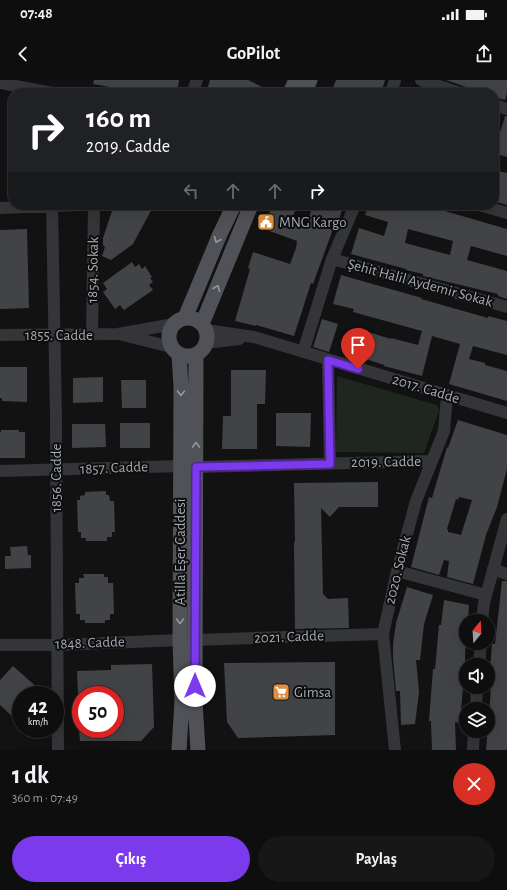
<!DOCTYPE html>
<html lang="tr">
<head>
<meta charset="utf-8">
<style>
  body { margin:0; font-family:"Alegreya Sans",sans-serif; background:#171717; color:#f1f3f6; height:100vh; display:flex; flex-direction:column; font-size:15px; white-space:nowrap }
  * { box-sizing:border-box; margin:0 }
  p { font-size:13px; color:#9b9c9e }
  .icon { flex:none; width:22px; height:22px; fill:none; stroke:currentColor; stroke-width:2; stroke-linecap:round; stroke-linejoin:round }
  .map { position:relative; height:670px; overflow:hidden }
  .side { display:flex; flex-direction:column; background:#0e0e0e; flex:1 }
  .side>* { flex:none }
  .hud { position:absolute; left:8px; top:8px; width:491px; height:122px; border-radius:16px; box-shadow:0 4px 16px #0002,0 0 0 1px #2e2e2e; background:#202124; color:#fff; overflow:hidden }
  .needle { width:26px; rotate:18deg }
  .tools { position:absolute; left:459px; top:534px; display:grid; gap:8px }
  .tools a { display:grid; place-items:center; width:36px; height:36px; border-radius:50%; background:#0e0e0e; box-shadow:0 4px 16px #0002,0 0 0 1px #2e2e2e; font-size:20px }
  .speed { position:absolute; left:12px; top:606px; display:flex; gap:8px; font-size:20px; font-weight:700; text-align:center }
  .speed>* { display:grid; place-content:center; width:52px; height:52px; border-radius:50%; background:#0e0e0e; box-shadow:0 4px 16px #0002,0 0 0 1px #2e2e2e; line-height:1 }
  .speed small { font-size:10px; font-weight:400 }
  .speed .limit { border:6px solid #d22; background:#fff; color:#111 }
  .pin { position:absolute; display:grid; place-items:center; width:34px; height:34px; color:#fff; margin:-41px -17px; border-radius:50% 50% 50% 0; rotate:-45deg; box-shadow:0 0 4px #0007 }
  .pin .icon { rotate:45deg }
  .me { position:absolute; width:44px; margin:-22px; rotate:0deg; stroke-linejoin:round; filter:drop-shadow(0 0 3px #0008) }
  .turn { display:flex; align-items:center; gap:14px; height:84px; padding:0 12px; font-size:18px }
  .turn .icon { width:52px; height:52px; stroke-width:2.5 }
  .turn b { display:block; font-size:28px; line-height:34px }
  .lanes { display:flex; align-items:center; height:38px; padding:0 12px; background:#0003; justify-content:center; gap:20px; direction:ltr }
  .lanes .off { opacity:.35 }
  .round { display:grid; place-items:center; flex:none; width:42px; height:42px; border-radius:21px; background:#171717 }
  .head { display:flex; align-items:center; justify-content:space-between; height:68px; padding:0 12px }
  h1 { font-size:24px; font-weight:600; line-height:30px }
  .primary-button { display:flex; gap:8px; margin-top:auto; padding:8px 12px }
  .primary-button a { flex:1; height:46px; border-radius:24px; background:#7c3aed; color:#fff; font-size:16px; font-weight:600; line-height:46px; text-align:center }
  .primary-button a+a { background:#171717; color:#f1f3f6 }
  .status { display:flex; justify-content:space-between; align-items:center; height:28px; padding:0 20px; background:#0e0e0e; direction:ltr }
  .status svg { height:11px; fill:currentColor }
  header { display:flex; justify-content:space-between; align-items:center; height:52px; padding:0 12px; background:#0e0e0e; font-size:18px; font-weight:600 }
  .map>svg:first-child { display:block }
</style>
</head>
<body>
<div class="status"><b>07:48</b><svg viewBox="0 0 49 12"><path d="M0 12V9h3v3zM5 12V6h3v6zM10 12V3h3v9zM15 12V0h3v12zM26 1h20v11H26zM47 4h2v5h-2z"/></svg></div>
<header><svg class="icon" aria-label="back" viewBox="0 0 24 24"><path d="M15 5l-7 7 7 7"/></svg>GoPilot<svg class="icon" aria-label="share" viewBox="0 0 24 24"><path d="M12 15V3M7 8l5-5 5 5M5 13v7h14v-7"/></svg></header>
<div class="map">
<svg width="507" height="670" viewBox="0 0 507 670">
  <rect width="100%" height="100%" fill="#121213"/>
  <path fill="#1f261f" d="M337,296l100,29 2,6 -15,42 -88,-1z"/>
  <path fill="#414346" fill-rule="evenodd" d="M94,0h85l-2,13h-34l-28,-4v-1l-22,-4z
    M210,0h38l27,13h-69z
    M336,0h49l-4,13h-50z
    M446,0h61v13l-2,7 -11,-3v-4h-11z
    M505,36h2v41l-13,-4z
    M494,90l13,3v32l-13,-4z
    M114,125h40l-21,39 -22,16 -9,-4 3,-9 -2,-2v-7z
    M272,125h26l-8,17 16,5 7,-22h25l5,2 -4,12 -2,-1 -24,66 -2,-1 -17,53 -38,-11v1l-21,-5 15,-52 -2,-1 5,-16 37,12 6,-16 1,-7 -33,-12z
    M368,125h56l83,24v27l-36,-10 -4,14 40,11v28l-9,-3v-2l-75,-18v-2l-17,-4v-1l-55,-15 8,-26 25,8 4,-14 -23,-7zM408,149l45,12 -3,14 -45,-12z
    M27,149l2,79 -29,1v-79z
    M132,182l3,5 4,-3 3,5 3,-3 7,11 -2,1 3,4 -4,3 4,5 -29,20 -4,-5 -5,4 -12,-17 4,-3 -4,-6z
    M341,195l81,23 -1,1 67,19v-2l19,5v34l-34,-9 -4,13 16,4v2l22,6v30l-58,-17 11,-40 -28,-8 -10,40 -38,-10v-1l-27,-9 8,-25 26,8v-1l27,7 4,-14 -69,-19 1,-3 -21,-5z
    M322,239l16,5 -9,28 -16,-5z
    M0,287h27v35l-25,-1v-3h-2z
    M231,290h35l-1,34h-8v45h-35l1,-33h8z
    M103,297v25l-30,1v-25z
    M121,300h25v28h-24z
    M276,333h35l-1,34 -34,-1z
    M458,340l49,15v34l-10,38 -11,28 -13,49 -26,-7 2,-16 -5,-1 -5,15 -28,-8 18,-70 3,1 15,-51 1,1zM459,417l13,3 -11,35 -13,-3v-2l-1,-1 9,-30 2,1z
    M120,343h30v25h-30z
    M72,344h33l1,23 -34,1z
    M1,350h18v2h6v26h-25v-26h1z
    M378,402v25h-39l-9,10 -9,-9 2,86 5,5 20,-1 1,30 -54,1 -1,-87h1l-1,-59z
    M106,411v4h3l1,6h4l1,31h-3v5h-5v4h-21v-3h-5v-6h-3l-1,-32h3v-4l5,-1v-3z
    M27,466l1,9h3v13l-26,1v-13h6l-1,-9z
    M83,494h21v3h4v6h5l1,31h-4v6h-5v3h-20v-3h-5v-6h-4l-1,-31h4v-5h5z
    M502,501h5v169h-21l4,-48 2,-34h-2l2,-24h3z
    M407,507l26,8 -9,29 -4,36h-4l3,32 -4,32 -14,1 -1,-34h-4l-3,-33v-14l3,-21z
    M444,520l25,5 -1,15 -2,1 -1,42 -5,60 -5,-1 1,28h-24l-1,-29h-2l4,-52h2l4,-44h2z
    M335,582v73l-97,3 -11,-16 -3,-59z
    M152,584l2,63 -13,14h-61l-1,-12h36v-34h-37l-1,-24 34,-1v-5z
    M13,586l27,24 -4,5h-15v17l-6,7 -15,-14v-25z"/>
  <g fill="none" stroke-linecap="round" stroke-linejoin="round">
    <path stroke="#343538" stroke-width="12" d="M421,0l39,13
      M0,3l52,10
      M192,13l5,-13
      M391,13l4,-13
      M494,25l13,4
      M479,125l28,8
      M52,126l4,211 2,333
      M0,128l78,-3
      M332,179l175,48
      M206,250l48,7 253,76
      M92,254l2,-129
      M0,255l118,-1 56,-10
      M123,255l48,12
      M206,263l33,-4
      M303,272l29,-93 23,-54
      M328,280l2,104
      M196,387l236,-6
      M0,391l181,-5
      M493,489l14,5
      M397,491l89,24
      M482,541l2,-18 23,-84
      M195,560l188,-6
      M0,565h58l122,-5
      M479,585l2,-22
      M476,629l1,-22
      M395,670l-12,-116 14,-63 19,-70 28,-70 3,-36
      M473,670l1,-19"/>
    <path stroke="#505257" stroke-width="15" d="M290,13l6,-13
      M304,13l6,-13
      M169 257a19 19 0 1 1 38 0a19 19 0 1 1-38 0Z
      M185,238l35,-84 14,-29
      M202,244l49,-119
      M179,274l2,32 -1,254 2,61 -3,49
      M196,275l-1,347 3,48"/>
  </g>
  <defs><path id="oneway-chevron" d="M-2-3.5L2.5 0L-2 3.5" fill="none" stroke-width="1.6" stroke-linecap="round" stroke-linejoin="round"/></defs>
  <g stroke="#9499a1">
    <use href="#oneway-chevron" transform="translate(217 160) rotate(113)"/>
    <use href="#oneway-chevron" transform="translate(217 208) rotate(-68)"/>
    <use href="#oneway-chevron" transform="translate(181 313) rotate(91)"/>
    <use href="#oneway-chevron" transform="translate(196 365) rotate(-90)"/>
    <use href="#oneway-chevron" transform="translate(180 541) rotate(90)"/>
  </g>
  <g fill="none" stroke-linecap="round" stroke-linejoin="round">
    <g stroke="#51269a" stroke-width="10">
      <path id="route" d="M195,606l1,-219 134,-3 -2,-104 30,9"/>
    </g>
    <use href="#route" stroke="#7c3aed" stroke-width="7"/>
  </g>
  <defs>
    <g id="civic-square" transform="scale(0.9)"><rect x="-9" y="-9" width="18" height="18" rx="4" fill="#de8f3f" stroke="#0d0d0e"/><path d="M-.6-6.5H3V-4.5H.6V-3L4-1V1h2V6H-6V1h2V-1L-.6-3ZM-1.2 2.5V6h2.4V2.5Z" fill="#fff"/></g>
    <g id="supermarket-square" transform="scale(0.9)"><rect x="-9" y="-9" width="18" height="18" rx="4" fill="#de8f3f" stroke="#0d0d0e"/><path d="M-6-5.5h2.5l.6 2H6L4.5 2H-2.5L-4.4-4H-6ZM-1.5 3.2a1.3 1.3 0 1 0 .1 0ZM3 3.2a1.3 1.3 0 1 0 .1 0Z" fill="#fff"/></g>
  </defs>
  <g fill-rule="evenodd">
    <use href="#civic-square" x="266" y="142"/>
    <use href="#supermarket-square" x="281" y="612"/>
  </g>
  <g text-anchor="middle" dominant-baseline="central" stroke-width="4" stroke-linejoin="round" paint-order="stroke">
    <g font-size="15" fill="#a5abb3" stroke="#0d0d0e" text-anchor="start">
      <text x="279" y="142">MNG Kargo</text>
      <text x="294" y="612">Gimsa</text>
    </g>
    <g font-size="15" fill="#a5abb3" stroke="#0d0d0e">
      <text transform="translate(93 190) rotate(-89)">1854. Sokak</text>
      <text transform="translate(420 203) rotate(15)">Şehit Halil Aydemir Sokak</text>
      <text x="59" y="255">1855. Cadde</text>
      <text transform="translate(426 309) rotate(17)">2017. Cadde</text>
      <text transform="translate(386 382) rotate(-1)">2019. Cadde</text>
      <text transform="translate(114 388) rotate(-2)">1857. Cadde</text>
      <text transform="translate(56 398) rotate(-90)">1856. Cadde</text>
      <text transform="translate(180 472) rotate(-90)">Atilla Eşer Caddesi</text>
      <text transform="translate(398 490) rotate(-76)">2020. Sokak</text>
      <text transform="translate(289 557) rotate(-2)">2021. Cadde</text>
      <text transform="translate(90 563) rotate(-2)">1848. Cadde</text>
    </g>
  </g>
</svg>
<div class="tools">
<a><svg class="needle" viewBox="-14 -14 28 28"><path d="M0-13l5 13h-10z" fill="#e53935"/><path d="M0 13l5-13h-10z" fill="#9b9c9e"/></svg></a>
<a><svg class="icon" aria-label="sound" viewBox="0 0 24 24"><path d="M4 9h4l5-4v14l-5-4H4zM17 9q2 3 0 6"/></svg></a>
<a><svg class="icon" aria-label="layers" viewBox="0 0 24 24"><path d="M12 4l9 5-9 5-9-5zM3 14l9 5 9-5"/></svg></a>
</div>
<div class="speed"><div>42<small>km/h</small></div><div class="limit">50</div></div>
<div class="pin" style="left:358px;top:289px;background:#d93025"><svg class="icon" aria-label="arrive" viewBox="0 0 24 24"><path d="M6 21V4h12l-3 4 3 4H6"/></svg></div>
<svg class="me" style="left:195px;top:606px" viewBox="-20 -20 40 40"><circle r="19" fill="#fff"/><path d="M0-13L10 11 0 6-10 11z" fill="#7c3aed"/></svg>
<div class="hud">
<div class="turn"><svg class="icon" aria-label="right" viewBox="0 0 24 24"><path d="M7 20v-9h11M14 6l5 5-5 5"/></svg><div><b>160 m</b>2019. Cadde</div></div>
<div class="lanes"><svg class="icon off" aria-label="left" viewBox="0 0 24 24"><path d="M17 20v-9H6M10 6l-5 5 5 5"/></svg><svg class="icon off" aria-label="ahead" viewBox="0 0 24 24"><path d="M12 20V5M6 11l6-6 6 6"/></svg><svg class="icon off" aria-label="ahead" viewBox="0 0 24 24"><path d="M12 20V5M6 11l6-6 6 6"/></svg><svg class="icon" aria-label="right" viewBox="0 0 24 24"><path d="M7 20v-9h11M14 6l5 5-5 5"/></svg></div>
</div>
</div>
<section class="side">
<div class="head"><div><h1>1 dk</h1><p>360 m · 07:49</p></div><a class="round" style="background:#d93025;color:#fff"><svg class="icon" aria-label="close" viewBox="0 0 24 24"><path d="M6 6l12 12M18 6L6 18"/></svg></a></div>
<div class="primary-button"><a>Çıkış</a><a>Paylaş</a></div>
</section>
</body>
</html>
